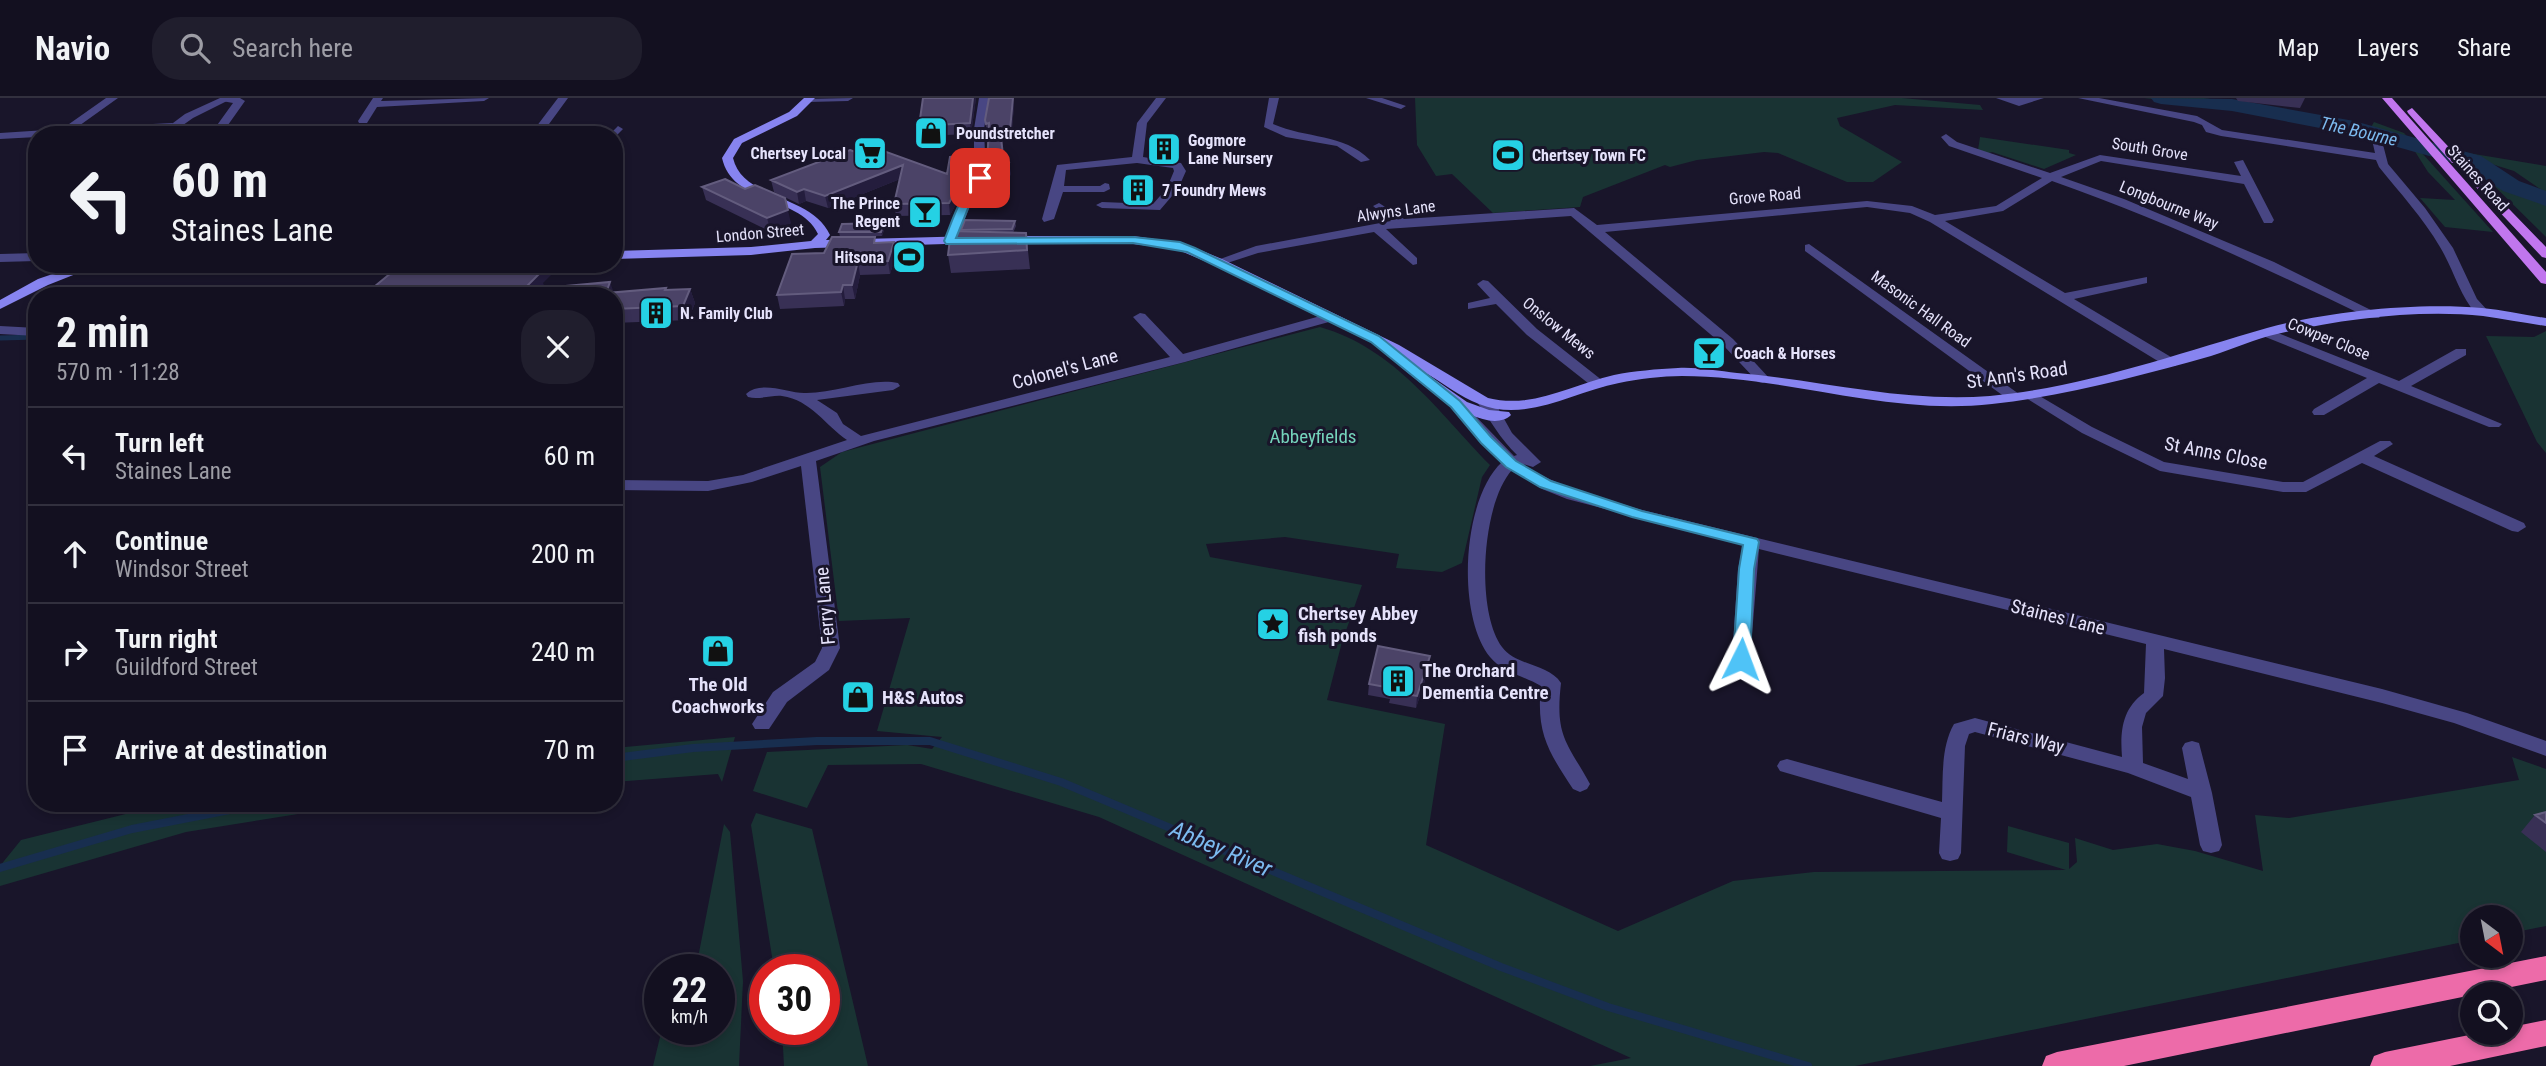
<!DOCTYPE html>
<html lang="en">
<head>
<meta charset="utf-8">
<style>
  body { margin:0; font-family:"Roboto Condensed",sans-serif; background:#201e2d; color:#f1f3f6; height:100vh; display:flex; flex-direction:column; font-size:26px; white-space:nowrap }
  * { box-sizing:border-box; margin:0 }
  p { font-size:23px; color:#9d9da5 }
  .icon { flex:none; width:38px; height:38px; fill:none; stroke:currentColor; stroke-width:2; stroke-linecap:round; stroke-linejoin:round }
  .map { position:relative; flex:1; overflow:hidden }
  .side { position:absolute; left:28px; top:189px; width:595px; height:525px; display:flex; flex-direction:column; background:#131020; border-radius:28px; box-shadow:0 4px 10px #0003,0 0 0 2px #32303e }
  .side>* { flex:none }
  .top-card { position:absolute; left:28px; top:28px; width:595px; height:147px; border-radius:28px; box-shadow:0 4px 10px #0003,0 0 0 2px #32303e; background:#131020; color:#f1f3f6; overflow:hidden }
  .needle { width:46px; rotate:148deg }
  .controls { position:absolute; left:2460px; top:807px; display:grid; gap:14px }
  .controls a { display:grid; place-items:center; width:63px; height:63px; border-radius:50%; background:#131020; box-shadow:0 4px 10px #0003,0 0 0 2px #32303e; font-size:35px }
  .speed { position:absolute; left:644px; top:856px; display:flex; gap:14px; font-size:35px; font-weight:700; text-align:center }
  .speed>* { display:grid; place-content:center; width:91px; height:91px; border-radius:50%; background:#131020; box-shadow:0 4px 10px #0003,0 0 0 2px #32303e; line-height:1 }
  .speed small { font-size:18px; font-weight:400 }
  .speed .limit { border:10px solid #d22; background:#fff; color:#111 }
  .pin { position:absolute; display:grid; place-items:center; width:60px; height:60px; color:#fff; margin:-30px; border-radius:14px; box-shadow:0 4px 10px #0006 }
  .me { position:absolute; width:77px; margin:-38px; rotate:3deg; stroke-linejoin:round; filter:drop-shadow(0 0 5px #0008) }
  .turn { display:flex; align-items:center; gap:24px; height:147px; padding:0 28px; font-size:32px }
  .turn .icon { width:91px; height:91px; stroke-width:2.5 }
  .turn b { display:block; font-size:49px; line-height:60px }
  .round { display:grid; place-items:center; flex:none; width:74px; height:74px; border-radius:28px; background:#201e2d }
  .summary { display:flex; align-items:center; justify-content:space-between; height:119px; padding:0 28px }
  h1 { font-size:42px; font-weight:700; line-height:52px }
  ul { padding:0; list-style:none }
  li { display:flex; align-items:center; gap:21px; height:98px; padding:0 28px; border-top:2px solid #32303e }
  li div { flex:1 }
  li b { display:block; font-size:26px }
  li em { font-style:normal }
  header { display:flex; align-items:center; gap:42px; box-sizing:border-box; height:98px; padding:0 35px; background:#131020; border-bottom:2px solid #32303e }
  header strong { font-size:33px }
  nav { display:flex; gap:38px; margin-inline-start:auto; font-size:24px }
  .search { width:490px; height:63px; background:#201e2d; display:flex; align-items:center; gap:18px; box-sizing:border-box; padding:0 24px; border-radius:28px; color:#9d9da5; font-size:26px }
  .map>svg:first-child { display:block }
</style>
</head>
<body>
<header>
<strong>Navio</strong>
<div class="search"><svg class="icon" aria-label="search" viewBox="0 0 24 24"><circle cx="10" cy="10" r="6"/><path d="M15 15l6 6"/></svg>Search here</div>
<nav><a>Map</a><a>Layers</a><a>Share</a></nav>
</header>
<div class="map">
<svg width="2546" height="968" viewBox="0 0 2546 968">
  <rect width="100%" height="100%" fill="#19152a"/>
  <path fill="#193333" d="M1415,0h487l78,7 3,5 -88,-5 -58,13 3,8 62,36 -29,20h-26l-69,-29 -14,-1 -67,8 -27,7 -5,-2 -82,32 -3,10 -87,6 -41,-39 -16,2 -19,-31z
    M2144,0h60l28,4v6z
    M2374,24l30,11 89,99 -48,-5 -25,-29 35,2 -27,-28 -14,-22 -26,-5 2,-12 -20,-4z
    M1980,39l89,13v3l7,2 -32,14 -52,-17 -6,2 -8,-4z
    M2462,54l84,14v27l-32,-22 -48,-15z
    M2474,68l36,23 36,12v36z
    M1320,229c76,22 118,85 170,138l-8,12 -20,86 -20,9 -46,-4 3,-14 -114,-17 -79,7 4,13 152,28 -20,57 -15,58 118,24 -19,121 192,86 115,-50 81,-9 252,-2 -59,-18 1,-26 61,17v26l8,-7 -2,-24 38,12 44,-6 38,7 68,20 -8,-56 34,3 230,-38 -7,-23 34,12v157l-35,7v-16h-38v23l-618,126h-265l41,-8 -532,-241 -178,-53 -93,1 -21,43 -54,-17 14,-39 140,-7 25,4 10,-12 -65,-6 33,-113 -71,3 -19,-154 22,-15z
    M2546,233v122l-9,-11 -51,-106 48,1z
    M735,639l-13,45 -4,-8 -104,8v-34z
    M170,705h197l-181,29 -186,54v-20l21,-26z
    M756,715l56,16 56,237h-84l-2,-37h42v-59l-50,-1 -23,-144z
    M724,726l6,8 13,149 -4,85h-86l9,-37h57v-59l-43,-1 1,-3 20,-3z"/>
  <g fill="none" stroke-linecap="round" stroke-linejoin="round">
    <path stroke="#182e4f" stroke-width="5" d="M0,240l37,-1"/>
    <path stroke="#182e4f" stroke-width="8" d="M614,660l79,-10 124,-7h113l131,41 440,185 107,40 200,59
      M0,770l132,-39 134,-26"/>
    <path fill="#182e4f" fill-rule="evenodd" d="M2151,0l81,1 122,22 127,35 38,25 27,10v15l-43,-15 -38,-25 -114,-32 -119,-23 -71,-7 -7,-2z"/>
    <path fill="#484683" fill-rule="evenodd" d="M106,0h12l-42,30 96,-5 5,3 -5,3 -135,6v2l-37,2v-6l62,-4z
      M222,0h18l5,3 -22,31 -20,3 12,-7 18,-25 -11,-2z
      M373,0h10l-2,3 108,-3 -5,3 -107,6 -10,16h-8l-1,-2z
      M558,0h10l-27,37h-11z
      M853,0l-5,3 -39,1 -5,-3z
      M1156,0h10l-19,25 -4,34 38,6 5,8 -8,18 -18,21 -58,-2 -6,-3 6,-3 51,2 14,-16 7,-17 -1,-3 -36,-5 -71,7 -2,16h36l5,-3 4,1 1,5 -6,3h-41l-9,27 -10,3 -2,-3 15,-54 75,-8 5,-34z
      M1269,0h10l-6,26c34,15 70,9 97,36l-9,2 -24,-16 -51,-9 -22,-10z
      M1366,0h16l24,8 -5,3z
      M1996,0h48l-25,8z
      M2078,0h21l98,18 25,14 153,23 -5,-22 9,-2 9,35 37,44 28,40 24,51 12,13 -2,3h-10c-18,-20 -23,-45 -37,-68 -17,-29 -40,-54 -61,-80l-3,-7 -155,-24 -15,-4 -4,-7 -8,-3z
      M618,28l5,3 -9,9v-3h-5z
      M1946,36l11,8 93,31 50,-18 141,21 -7,-14 9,-2 31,60 -2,3h-8l-20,-39 -143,-23 -40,16 63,22 150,63 107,53 -2,3h-10c-104,-50 -208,-99 -317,-137l-49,30 -58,10 120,72 82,-16v6l-73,16 102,61v6h-10l-236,-144 -20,-9 -43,-6 -262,25 128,107 37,40 -7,4 -5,-1 -35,-37 -152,-129 -185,13 31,29v6l-4,1 -39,-33 -116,21 -40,13 -6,-4 44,-16 135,-25 -18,-15 6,-3 25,16 170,-11 23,17 270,-24 45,5 23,9 61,-9 46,-28 -93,-32 -8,-9z
      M1809,146l210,150 2,3 -2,3h-10l-204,-149v-6z
      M37,155v8l-37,1v-8z
      M409,166h13c-26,31 -44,31 -82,31l-6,-4c10,-9 29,-2 43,-4 13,-3 23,-14 32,-23z
      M1483,182l5,1 49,48 66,52 2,3 -2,3h-10l-66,-52 -31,-31 -28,5v-6l22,-5 -13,-14z
      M1140,215l5,1 38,40 148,-41 7,4 -2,3 -151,42 -311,79 -58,20 24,187 -11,22 -42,32 -18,27h-14l-3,-5 21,-32 42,-30 7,-14 -21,-182 -49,16 -44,9 -94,-1v-10l94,1 35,-6 104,-35c-21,-14 -36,-40 -65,-44 -11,-1 -23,4 -34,1l-2,-3c15,-14 42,-1 58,-1 29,1 67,-16 94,-10l2,3 -7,4 -76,10 20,13 6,11 18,12 309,-79 -37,-40z
      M0,228l37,2v8l-37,-2z
      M2268,231l131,52 57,-32h10v6l-55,31 91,38 -3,3h-10l-110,-44 -55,32h-10l-2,-3 2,-3 53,-31 -104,-42 -2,-3z
      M2031,293l61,36 72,35 119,20h20l77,-41h10l3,3 -19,12 150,67 2,4 -8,5 -6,-1 -150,-68 -56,29h-23l-123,-21 -78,-38 -56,-35 -2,-3z
      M1483,299l15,11 14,25 29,29 -8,5 -10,-3c37,25 78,33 119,46l740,179 85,24 79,28v15l-92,-33 -72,-20 -218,-54 1,29 -2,18 -17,17 -4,14 1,36 45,16 -6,-31 3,-5 7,-2 7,2 13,50 10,52 -3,6 -8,2 -8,-2 -3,-6 -9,-48 -63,-24 -153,-41 -6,2 -4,12 -4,107 -3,6 -8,2 -8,-2 -3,-6 2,-35 -161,-47 -3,-5 3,-5 7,-2 155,43c1,-26 -1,-55 12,-78l21,-6 147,39c-2,-26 0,-48 22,-64l2,-49 -387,-95 -9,110 -2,4h-14l-2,-4 6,-90 5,-24 -176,-46 -25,-10 -30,-19c-30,33 -37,140 -10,177 14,19 47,17 59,36 -6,53 5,58 29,101l-3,5 -7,3 -7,-3c-25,-38 -37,-56 -32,-103 -17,-10 -39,-14 -51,-29 -34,-42 -28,-158 12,-195l-53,-58 2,-3h10l53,55 3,-1c-17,-16 -27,-36 -41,-54z"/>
    <path fill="#484683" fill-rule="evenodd" d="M220,0h13l-40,20 -24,17h-12l28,-21z
      M979,0h10l-5,31 2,49 -16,28 -14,35 -6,4 -6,-4 14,-35 16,-28v-49z"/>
    <path fill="#8784f0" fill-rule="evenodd" d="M804,0h11l-18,18 -55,27 -9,15c10,43 78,35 97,77l-4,5 148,-4 4,1v6l-163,5 -64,7 -137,4v-8l137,-4 60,-6 7,-7c-18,-39 -85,-28 -96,-76l12,-19 55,-27z
      M1002,138h131l50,7 39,16 177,86 89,53c45,11 83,-13 126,-23 20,-4 43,-6 64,-7 19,-1 40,3 59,5 85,7 167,30 253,23 96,-9 186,-42 277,-68 61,-17 152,-26 215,-20 21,2 43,7 64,10v8c-21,-3 -42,-7 -63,-10 -64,-7 -143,3 -206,18 -22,5 -44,15 -66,22 -72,20 -145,40 -219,48 -105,12 -206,-28 -310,-28 -20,0 -44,3 -63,7 -47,9 -92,40 -140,21 -19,-7 -37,-22 -55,-32l43,30 22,8 20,2 2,3c-25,24 -91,-32 -111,-49l-2,-3 5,-4 -14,-8 -175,-86 -38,-16 -43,-5 -135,-1v-6z
      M82,166h19l-53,21 -48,24v-9l38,-21z"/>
    <path fill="#c176ee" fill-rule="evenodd" d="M2382,0h10l154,174v12l-5,-1z
      M2412,10l48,51v4h-8l-44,-50 -1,-2z
      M2474,83h8l64,66v11l-4,-1 -68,-72z"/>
    <path fill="#ed6ba9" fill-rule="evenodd" d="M2546,858v24l-422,86h-82l4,-10 11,-4z
      M2546,922v26l-96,20h-80l4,-10 11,-4 99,-20h27v-5z"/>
  </g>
  <path fill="#383055" d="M923,0h53l-5,36 -50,2 -2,-10z
    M2236,0h69l-5,10 -62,-7z
    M1014,8l-3,33h-9l2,24 7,10 -7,22h-25l-1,-10 9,-17 2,-35h-2l-2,-13z
    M970,57l1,22 -21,38 -54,1 -2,-12 6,-25 -72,29 -22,-7 -7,3 -25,-12 -3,-12 95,-24 81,18z
    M702,89l89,36 -20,9 -65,-32z
    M1015,123l1,5 -3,7h13l4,36 -79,4 -3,-18 13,-24v-1z
    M884,125l1,4 -3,9 -42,1 -1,-5z
    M877,145l19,12 -6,19 -30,1 -5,24h-10l-1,7 -64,3 -3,-14 47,-42z
    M690,191l5,14 -7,17 -74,3v-31z
    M1429,570l-13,40 -27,-5 1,-4 -22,-4 1,-11z
    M2546,714v40l-25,-20 14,-17z"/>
  <path fill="#241d3d" d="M973,0h3l-5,36 -1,-11z
    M1013,0l1,8 -3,33 -1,-9z
    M970,57l1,22 -21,38 -1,-12z
    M1009,65l2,10 -7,22 -1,-9z
    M903,67l2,12 -77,31 -3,-12z
    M804,91l2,12 -7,3 -2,-12z
    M785,100l6,25 -20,9 -4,-14z
    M884,125l1,4 -3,9 -1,-4z
    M894,144l2,13 -6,19 -2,-13z
    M858,163l2,14 -5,24 -3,-14z
    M539,166h23l-19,19 3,7 -6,6h-23l13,-23z
    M610,184l5,14 -9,-3z
    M843,187l2,14 -1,7 -3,-14z
    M690,191l5,14 -7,17 -5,-14z
    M1430,558l-1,12 -13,40 1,-12z"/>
  <path fill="#4b4367" stroke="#635c7e" stroke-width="2" d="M923,0h50l-3,25 -51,3z
    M989,0h24l-3,32h-10l4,33h5l-6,23 -25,-1 9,-17 2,-45 -3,1 -1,-4z
    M850,52l16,6 15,-6 66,24 3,-17 20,-2v11l-21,37 -55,1 9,-39 -78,31 -21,-7 -7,3 -26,-12z
    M725,81l20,10 10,-4 30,13 3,12 -21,8 -65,-31z
    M965,122l50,1 -3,8 -51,1z
    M884,125l-3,9h-42l3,-8z
    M951,133l75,2 1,17 -79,5z
    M832,139h43l-1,6 20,-1 -6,19h-30l-6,24h-9l-2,7 -64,3 15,-41 32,-1z
    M442,166h97l-9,9h10l-23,23h-154l34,-28 38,2z
    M610,184l-4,11 60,-5 -1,2 25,-1 -7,17 -69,3v-13h-52l4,-10z
    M1378,548l52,10 -13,40 -27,-4 1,-4 -22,-4z
    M2546,714v11l-11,-8z"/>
  <path fill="#4fc3f7" stroke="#337fa1" stroke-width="2" d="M980,77l5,3 -16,28 -13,32 177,-1 47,5 15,6 184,88 81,65 31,36 25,24 35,20 91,30 115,28 2,3 -5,27 -4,90 -3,4h-12l-2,-4 6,-90 4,-24 -111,-28 -92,-30 -34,-20 -25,-24 -30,-36 -80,-65 -184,-90 -54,-9 -187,1 -2,-3c7,-17 20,-57 36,-66z"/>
  <defs>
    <g id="shop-square" transform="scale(1.75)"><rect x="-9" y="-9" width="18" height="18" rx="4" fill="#25d1e4" stroke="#19152a"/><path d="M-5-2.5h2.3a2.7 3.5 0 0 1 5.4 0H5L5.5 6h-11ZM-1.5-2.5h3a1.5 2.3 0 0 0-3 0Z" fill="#111"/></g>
    <g id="building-square" transform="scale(1.75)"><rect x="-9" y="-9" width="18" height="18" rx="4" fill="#25d1e4" stroke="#19152a"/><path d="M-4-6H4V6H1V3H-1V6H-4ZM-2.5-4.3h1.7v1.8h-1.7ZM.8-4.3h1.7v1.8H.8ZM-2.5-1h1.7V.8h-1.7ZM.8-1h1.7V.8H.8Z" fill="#111"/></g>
    <g id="supermarket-square" transform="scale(1.75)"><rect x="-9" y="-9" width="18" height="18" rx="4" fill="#25d1e4" stroke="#19152a"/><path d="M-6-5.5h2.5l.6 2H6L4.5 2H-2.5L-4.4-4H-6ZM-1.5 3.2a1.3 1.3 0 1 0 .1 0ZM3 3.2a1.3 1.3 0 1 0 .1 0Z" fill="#111"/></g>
    <g id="stadium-square" transform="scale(1.75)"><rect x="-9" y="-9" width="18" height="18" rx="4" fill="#25d1e4" stroke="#19152a"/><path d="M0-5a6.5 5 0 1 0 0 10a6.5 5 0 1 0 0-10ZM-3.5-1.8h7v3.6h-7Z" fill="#111"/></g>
    <g id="bar-square" transform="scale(1.75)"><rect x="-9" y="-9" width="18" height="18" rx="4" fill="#25d1e4" stroke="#19152a"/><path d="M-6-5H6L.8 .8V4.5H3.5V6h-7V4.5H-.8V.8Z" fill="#111"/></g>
    <g id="sight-square" transform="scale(1.75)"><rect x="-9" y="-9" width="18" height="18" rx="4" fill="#25d1e4" stroke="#19152a"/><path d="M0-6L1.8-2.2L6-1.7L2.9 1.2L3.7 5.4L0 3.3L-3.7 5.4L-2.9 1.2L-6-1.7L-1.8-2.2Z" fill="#111"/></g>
  </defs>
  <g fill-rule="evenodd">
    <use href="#shop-square" x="931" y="35"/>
    <use href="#building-square" x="1164" y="51"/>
    <use href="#supermarket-square" x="870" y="55"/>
    <use href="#stadium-square" x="1508" y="57"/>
    <use href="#building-square" x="1138" y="92"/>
    <use href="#bar-square" x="925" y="114"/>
    <use href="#stadium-square" x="909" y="159"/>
    <use href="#building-square" x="656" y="215"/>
    <use href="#bar-square" x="1709" y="255"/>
    <use href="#sight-square" x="1273" y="526"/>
    <use href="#shop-square" x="718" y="553"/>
    <use href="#building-square" x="1398" y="583"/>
    <use href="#shop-square" x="858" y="599"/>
  </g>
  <g text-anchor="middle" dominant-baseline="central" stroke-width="6" stroke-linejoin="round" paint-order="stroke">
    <g font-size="16" font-weight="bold" fill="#e5e2fb" stroke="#19152a" text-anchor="start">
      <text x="956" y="35">Poundstretcher</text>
      <text x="1188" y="42">Gogmore<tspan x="1188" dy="18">Lane Nursery</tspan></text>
      <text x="846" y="55" text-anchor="end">Chertsey Local</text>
      <text x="1532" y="57">Chertsey Town FC</text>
      <text x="1162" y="92">7 Foundry Mews</text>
      <text x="900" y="105" text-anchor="end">The Prince<tspan x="900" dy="18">Regent</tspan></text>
      <text x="884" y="159" text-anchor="end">Hitsona</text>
      <text x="680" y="215">N. Family Club</text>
      <text x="1734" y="255">Coach &amp; Horses</text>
    </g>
    <g font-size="16" fill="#e5e2fb" stroke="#19152a">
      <text transform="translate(2150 51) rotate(9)">South Grove</text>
      <text transform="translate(2478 80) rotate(48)">Staines Road</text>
      <text transform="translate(1765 98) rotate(-5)">Grove Road</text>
      <text transform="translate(2169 107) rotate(22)">Longbourne Way</text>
      <text transform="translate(1396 113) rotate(-8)">Alwyns Lane</text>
      <text transform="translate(760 135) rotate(-5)">London Street</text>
      <text transform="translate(1921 211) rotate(36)">Masonic Hall Road</text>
      <text transform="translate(1559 230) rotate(39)">Onslow Mews</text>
      <text transform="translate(2329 241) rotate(22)">Cowper Close</text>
    </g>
    <g font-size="18" font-style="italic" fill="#7cbaef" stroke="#19152a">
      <text transform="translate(2359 33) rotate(13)">The Bourne</text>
    </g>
    <g font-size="19" fill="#e5e2fb" stroke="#19152a">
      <text transform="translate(1065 271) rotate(-15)">Colonel's Lane</text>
      <text transform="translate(2017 277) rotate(-8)">St Ann's Road</text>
      <text transform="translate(2216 355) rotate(11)">St Anns Close</text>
      <text transform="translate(825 508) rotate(-95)">Ferry Lane</text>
      <text transform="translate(2058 519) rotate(14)">Staines Lane</text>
      <text transform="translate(2026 640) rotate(14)">Friars Way</text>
    </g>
    <g font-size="19" fill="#75d4bc" stroke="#19152a">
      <text x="1313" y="338">Abbeyfields</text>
    </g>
    <g font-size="19" font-weight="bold" fill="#e5e2fb" stroke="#19152a" text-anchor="start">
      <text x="1298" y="515">Chertsey Abbey<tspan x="1298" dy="22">fish ponds</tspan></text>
      <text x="1422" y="572">The Orchard<tspan x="1422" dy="22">Dementia Centre</tspan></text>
      <text x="718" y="586" text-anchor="middle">The Old<tspan x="718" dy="22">Coachworks</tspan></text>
      <text x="882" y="599">H&amp;S Autos</text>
    </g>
    <g font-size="24" font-style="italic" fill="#7cbaef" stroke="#19152a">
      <text transform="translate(1221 751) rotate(23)">Abbey River</text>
    </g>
  </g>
</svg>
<div class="controls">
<a><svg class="needle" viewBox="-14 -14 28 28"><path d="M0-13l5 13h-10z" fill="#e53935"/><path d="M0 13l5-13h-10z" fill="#9d9da5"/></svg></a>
<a><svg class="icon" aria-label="search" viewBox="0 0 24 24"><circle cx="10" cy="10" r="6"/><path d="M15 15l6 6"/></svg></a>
</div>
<div class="speed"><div>22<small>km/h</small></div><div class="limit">30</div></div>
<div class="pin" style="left:980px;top:80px;background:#d93025"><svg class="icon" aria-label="arrive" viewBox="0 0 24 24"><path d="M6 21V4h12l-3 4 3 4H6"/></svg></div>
<svg class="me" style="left:1741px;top:561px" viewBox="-20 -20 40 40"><path d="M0-17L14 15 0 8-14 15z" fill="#4fc3f7" stroke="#fff" stroke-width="4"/></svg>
<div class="top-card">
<div class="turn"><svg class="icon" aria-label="left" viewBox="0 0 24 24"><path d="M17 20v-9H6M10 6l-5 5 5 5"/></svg><div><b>60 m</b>Staines Lane</div></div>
</div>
<section class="side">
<div class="summary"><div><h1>2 min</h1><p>570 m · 11:28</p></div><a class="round"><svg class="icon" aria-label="close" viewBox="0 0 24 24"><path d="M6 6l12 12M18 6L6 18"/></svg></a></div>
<ul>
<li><svg class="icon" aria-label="left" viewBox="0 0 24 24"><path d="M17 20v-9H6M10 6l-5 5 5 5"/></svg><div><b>Turn left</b><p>Staines Lane</p></div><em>60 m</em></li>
<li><svg class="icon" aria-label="ahead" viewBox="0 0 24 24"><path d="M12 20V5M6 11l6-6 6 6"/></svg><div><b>Continue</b><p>Windsor Street</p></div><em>200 m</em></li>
<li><svg class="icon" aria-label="right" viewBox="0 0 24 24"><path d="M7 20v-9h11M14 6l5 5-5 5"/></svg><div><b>Turn right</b><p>Guildford Street</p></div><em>240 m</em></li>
<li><svg class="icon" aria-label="arrive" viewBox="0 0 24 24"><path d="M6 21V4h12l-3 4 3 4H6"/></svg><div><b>Arrive at destination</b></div><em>70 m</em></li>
</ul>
</section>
</div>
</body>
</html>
